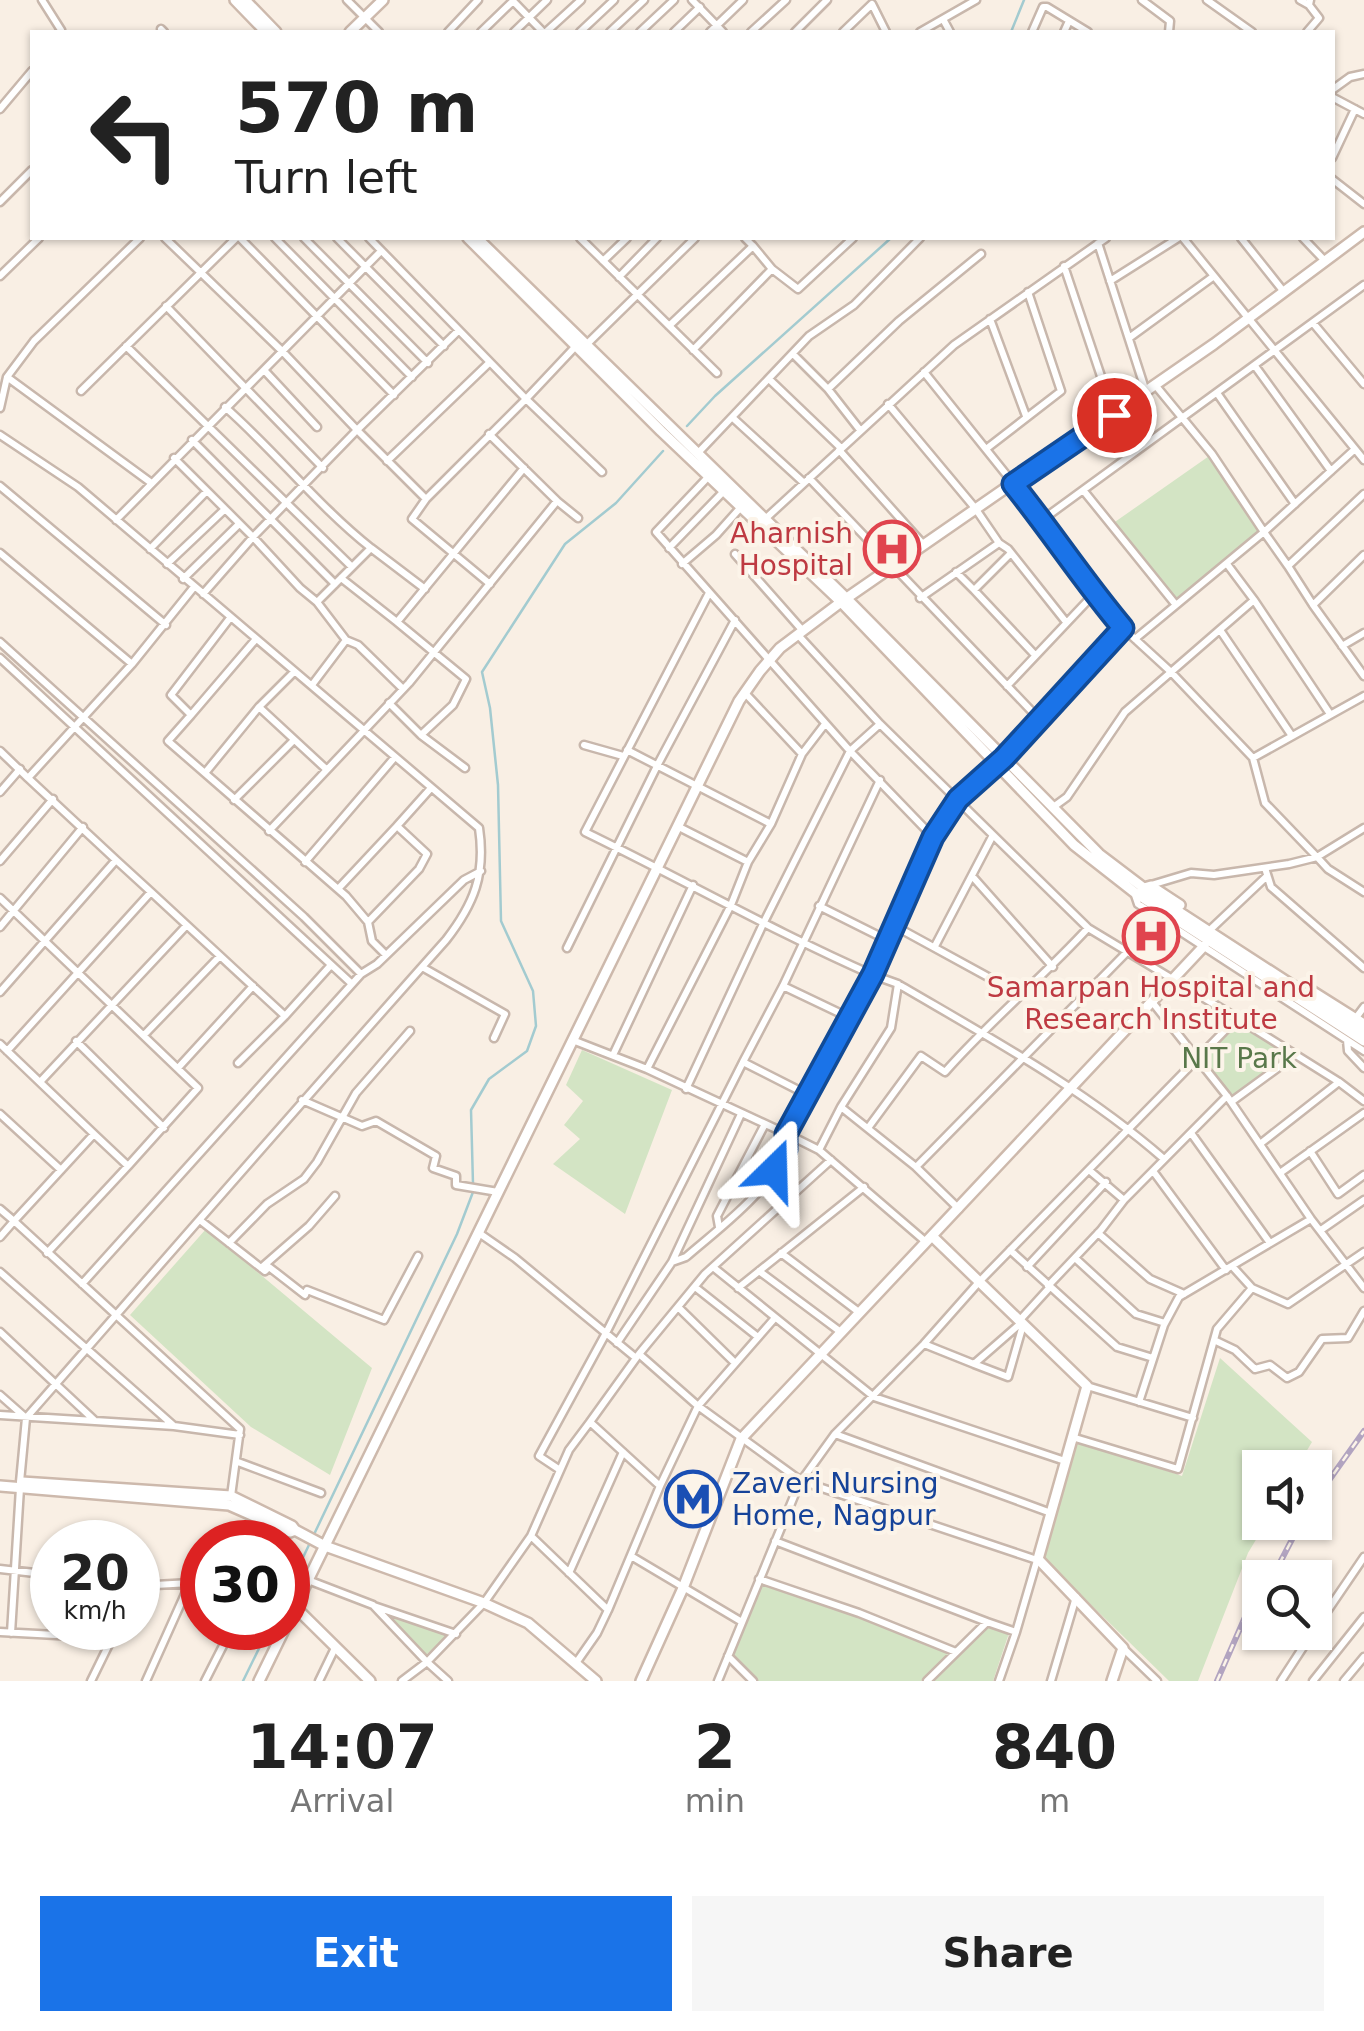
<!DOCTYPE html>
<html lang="en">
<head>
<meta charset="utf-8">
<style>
  body { margin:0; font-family:"DejaVu Sans",sans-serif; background:#f6f6f6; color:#222; height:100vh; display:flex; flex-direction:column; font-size:38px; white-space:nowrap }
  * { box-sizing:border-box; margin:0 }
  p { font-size:32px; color:#767676 }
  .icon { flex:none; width:55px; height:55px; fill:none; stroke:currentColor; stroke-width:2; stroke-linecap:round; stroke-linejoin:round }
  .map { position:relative; height:1681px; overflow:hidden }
  .drawer { display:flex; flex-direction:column; background:#fff; flex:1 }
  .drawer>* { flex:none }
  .banner { position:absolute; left:30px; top:30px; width:1305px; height:210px; border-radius:0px; box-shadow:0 2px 8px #0004; background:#fff; color:#222; overflow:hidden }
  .buttons { position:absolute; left:1242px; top:1450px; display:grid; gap:20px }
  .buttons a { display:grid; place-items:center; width:90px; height:90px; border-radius:0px; background:#fff; box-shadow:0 2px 8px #0004; font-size:50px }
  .speed { position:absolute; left:30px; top:1520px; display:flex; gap:20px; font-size:50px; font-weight:700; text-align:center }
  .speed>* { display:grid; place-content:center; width:130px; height:130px; border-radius:50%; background:#fff; box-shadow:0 2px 8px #0004; line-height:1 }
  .speed small { font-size:25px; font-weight:400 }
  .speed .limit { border:15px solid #d22; background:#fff; color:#111 }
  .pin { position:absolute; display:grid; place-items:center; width:85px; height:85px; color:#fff; margin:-42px; border:5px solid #fff; border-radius:50%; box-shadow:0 2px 10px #0007 }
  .me { position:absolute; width:110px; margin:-55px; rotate:22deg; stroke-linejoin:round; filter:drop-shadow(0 0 8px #0008) }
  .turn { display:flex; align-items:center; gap:35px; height:210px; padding:0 40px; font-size:45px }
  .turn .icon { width:130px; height:130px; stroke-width:2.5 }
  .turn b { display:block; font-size:70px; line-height:85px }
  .eta { display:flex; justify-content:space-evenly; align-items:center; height:170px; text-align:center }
  .eta b { font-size:60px; font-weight:800; line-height:70px }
  .button { display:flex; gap:20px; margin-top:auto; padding:20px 40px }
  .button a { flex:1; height:115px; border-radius:0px; background:#1a73e8; color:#fff; font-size:40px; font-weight:800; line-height:115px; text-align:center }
  .button a+a { background:#f6f6f6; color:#222 }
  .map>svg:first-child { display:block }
</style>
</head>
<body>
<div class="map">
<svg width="1364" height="1681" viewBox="0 0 1364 1681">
  <rect width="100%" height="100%" fill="#f9efe4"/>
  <path fill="#d3e4c4" d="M1212,454l52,78 -88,73 -64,-81z
    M1237,1018l57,38 -63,46 -32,-44z
    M582,1050l90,40 -47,124 -72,-50 27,-25 -16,-14 19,-24 -17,-16z
    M206,1229l166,139 -42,107 -79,-48 -121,-112z
    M1220,1358l92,84 -15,25 -37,1v54l6,1 -18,30 -50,128h-29l-129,-126 35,-115 107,36z
    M759,1581l191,71 -29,29h-166l-26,-25z
    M385,1614l63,21 -22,20z
    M980,1623l30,7 -17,51h-67z"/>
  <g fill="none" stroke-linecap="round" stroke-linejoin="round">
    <path stroke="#a3cbd0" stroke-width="2.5" d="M1011,32l13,-32
      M687,426l28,-30 176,-158
      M473,1184l-2,-74 18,-31 38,-28 9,-25 -3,-35 -32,-70 -3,-136 -8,-77 -8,-36 83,-128 51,-41 47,-52
      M288,1589l169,-355 16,-42
      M243,1681l26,-53"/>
    <g stroke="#c8b7ac" stroke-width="11">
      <path id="street" d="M42,0l19,30 -2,2
        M347,0l32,32
        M692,0l31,32
        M1142,0l28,21 -1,11
        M1207,0l45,32
        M1300,0l9,5
        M513,1l30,31
        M943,19l7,13
        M161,29l3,3
        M448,32l30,-32
        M481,32l32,-31
        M514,32l33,-32
        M546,32l35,-32
        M580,32l34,-32
        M610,32l34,-32
        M640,32l34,-32
        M674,32l26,-25
        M710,32l33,-32
        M751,32l35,-32
        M795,32l32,-32
        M843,32l29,-28 14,28
        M920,32l56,-32
        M1032,32l11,-25h4l41,25
        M1064,32l5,-11
        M1307,32l12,-14 -10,-13 1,-5
        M1332,90l18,-13 14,-3
        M1332,97l32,17
        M0,109l32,-38
        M1332,158l23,-49
        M1332,179l32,25
        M0,202l32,-32
        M165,238l118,114 74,78 -104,107 -79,-79
        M240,238l154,157
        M275,238l137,139
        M304,238l124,125
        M337,238l107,108
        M369,238l157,161 49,-52
        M580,238l137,135
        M1183,238l181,222
        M1241,238l43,54
        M1303,238l22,23
        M1098,243l48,149
        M753,246l19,23 26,20 55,-51
        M603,261l24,-23
        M1064,266l50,149
        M0,276l39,-38
        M619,277l38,-39
        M1110,281l68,-43
        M166,306l157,162
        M990,319l36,97
        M1313,323l51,61
        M669,326l84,-80 -8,-8
        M458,331l-101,99 69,69 100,-100 76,73
        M1129,338l85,-62
        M126,346l226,221
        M584,347l111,-109
        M693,350l79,-81
        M793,354l35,35
        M1255,366l76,105
        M264,370l53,57
        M924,372l125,156 45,66 29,34
        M7,377l143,105
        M770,380l71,68
        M81,391l155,-153
        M1217,393l78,111
        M888,404l87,104 24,35 -79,55
        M0,408l7,-31 27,-36 106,-103
        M733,418l71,65
        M860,430l-32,-41 71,-68 82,-67
        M0,435l78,52 401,341c7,46 -5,76 -33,112 -141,158 -280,318 -420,478l-26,-23
        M192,440l143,144
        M986,449l75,-58 -33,-99
        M839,450l83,93
        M697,454l112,-118 45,-31 66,-67
        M387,461l102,-98
        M709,476l-53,56 194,219 30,-27 113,111 -58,111
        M809,478l230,241
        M0,486l166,139
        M1083,490l93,115 88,-73 -52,-78 -56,-68
        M426,499l-14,20 78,65
        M557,501l21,17
        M116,520l265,-269
        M764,520l190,-175 152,-107
        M1042,520l322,-235
        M999,543l9,6 58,73
        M371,548l54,41
        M669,548l55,-57
        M150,549l56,-57
        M0,553l132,111
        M1011,553l-37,37 61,65
        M735,554l68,77
        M1364,555l-51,50 51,71
        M167,564l57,-54
        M682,564l34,-29 25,-28
        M1227,564l27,36
        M1288,566l-24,-34 91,-83
        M956,572l18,18
        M341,578l56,44
        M183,579l55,-54
        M203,594l50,-57 47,51 17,14 54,-54c-53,-42 -95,-96 -146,-141
        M317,602l29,38
        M1313,605l-25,-39 76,-72
        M230,618l-59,77 20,20 -23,26 178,155 22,26 4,19 14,14
        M1220,630l72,106
        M798,635l82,89
        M1135,639l41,-34
        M0,642l304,275 57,57
        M1342,646l22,-13
        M0,658l352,326
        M312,685l34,-45 12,5 45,44
        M1007,686l87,-92
        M745,693l57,61 23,-30
        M389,703l32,32 44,33
        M259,707l35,-35
        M191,715l65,-76
        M421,735l32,-30 13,-26 -69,-57 127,-154
        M584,745l39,11
        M627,750l144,74 -23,38 -17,43 -84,164
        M0,751l28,27 104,-114 62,-77
        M1253,758l12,45 52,54 47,-29
        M205,773l54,-66 67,62
        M0,792l20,-23
        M234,800l60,-60
        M1052,808l15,-11 58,-85 129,-112 76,114
        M771,824l31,-70
        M397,826l34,-38
        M679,827l69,35
        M269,831l140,-148 148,-182 -68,-67
        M993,835l95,93 149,90
        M0,861l53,-62
        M305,862l90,-105
        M1265,868l6,19 93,81
        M972,876l81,91
        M1151,885l40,-12 23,2 75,-11 28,-7 11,12 36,23
        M338,889l59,-63 30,28 -8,15 -51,53
        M151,892l134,124 46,-51
        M1134,892l4,12 226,147
        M0,898l198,190 -70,78 -34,-32 -80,87 -14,-12
        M819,906l68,34
        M893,925l128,70
        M0,927l83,-100
        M1212,928l55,-52
        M567,948l91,-184 77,-144
        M422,967l83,47 -11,24
        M898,984l-7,44 -50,79 75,60 43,42
        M783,986l67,32
        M0,992l116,-132 -88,-82
        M1153,1003l74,93 84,123 53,69
        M1355,1019l9,-12
        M144,1035l76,-79
        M1347,1040l1,11 16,17
        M76,1041l88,87
        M575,1041l72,28 140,65 86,-159c-98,-43 -191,-96 -288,-143l124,-239
        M0,1044l94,90
        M7,1051l144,-159 -35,-32
        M613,1055l80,-170
        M238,1063l47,-47
        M178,1068l75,-82
        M40,1082l146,-156
        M686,1089l77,-165 87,-173 83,86
        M808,1095l-65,-33 40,-76 97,-206
        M302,1100l60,26 14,-5 60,35 -3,12 23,8v9l42,7
        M1231,1102l63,-46
        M0,1114l61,56
        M741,1114l-69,148 14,-5c34,-30 99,-75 101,-123l32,16 107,92
        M868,1128l53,-72 24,16c45,-51 97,-94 143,-144
        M1191,1133l79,110
        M1260,1144l79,-62
        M819,1150l22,-43
        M1310,1151l28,43 26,-19
        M1164,1159c-80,-70 -174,-121 -266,-175l-25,-9 60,-138 25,-38 46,-41 119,-130 48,44 82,86 111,-62
        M831,1160l-126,114 -66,80 59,52 103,75 236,79
        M916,1167l210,-214
        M1153,1171l73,99
        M1280,1173l84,-60
        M1124,1200l103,-104
        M201,1221l60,47 4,3 4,-4 36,28 2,-5 77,30 34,-64
        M719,1227l-2,-11 48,-92
        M1321,1230l43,-30
        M479,1233l36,25 121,100
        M1098,1233l52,46 34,15
        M0,1237l14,-16 226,208 -9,67
        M229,1243l38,-39 37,-25 13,-17 39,-69 54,-62
        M1010,1250l107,97 36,11
        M47,1253l81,-87
        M781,1253l79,60
        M1075,1258l61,56 29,9
        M1232,1266l20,22 36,16 76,-52
        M713,1267l161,130 191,64
        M1027,1267l79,-85
        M261,1268l48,-42 26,-30
        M759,1271l83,62
        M0,1272l174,154 -174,-11
        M82,1284l279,-310 16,-10 87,-84 17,-9
        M1048,1286l53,-56 23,-30 -35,-30
        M695,1287l63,50
        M738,1288l126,-101
        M678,1307l56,55
        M1019,1321l31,-34
        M0,1332l94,88
        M1214,1340l21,10 20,19 15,-4 17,13 12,-6 23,-33 26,-1 16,-27
        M617,1343l55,-81
        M924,1344l50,20 47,-41
        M639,1354l-49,68 70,64 38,-80 76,-87
        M974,1364l34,13 15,-52
        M1087,1386l106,32
        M1139,1402l25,-77 15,-28 132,-78
        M174,1426l66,9
        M835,1434l216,79
        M1072,1437l106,32 39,-140 35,-41
        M238,1462l83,31
        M560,1470l-21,-14 67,-123 137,-271
        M20,1482l6,-64
        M531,1536l38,-86 21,-28
        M775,1541l212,81
        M631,1556l111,66
        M0,1569l52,6
        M569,1573l54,-121
        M759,1579l100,34 97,39
        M308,1580l65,25 54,57 57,-59 47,-67 77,74 52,-124
        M138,1586l52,-3 12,5
        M374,1606l82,28
        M1315,1629l49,-72
        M0,1632l112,6
        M11,1633l9,-145
        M1123,1648l34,33
        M728,1656l25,25
        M576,1663l21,-30 11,-23
        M91,1681l26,-53
        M146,1681l44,-98
        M205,1681l27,-53
        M319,1681l16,-33
        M402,1681l25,-19 21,19
        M718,1681l81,-197 36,-50 89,-90 55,-62 258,-264 102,64 25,19
        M927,1681l60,-59 29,10 21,-72
        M999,1681l17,-49
        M1051,1681l25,-84
        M1281,1681l32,-49
        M1313,1681l51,-64
        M1344,1681l20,-24"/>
    </g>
    <g stroke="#cdb9ac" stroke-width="14">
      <path id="secondary" d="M235,0l31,32
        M245,0l31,32
        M350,32l33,-32
        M468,238l193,193 180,171 233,243 60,47 230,149
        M477,238l369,360 253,256 54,41 211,137
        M1144,888l7,-2 29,19
        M1310,990l54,34
        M933,1237l154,149 -49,173 85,89 -11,33
        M22,1482l209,14 61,30 3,4
        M0,1486l229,19 61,27 5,-2 30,16 159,57 44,20 68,58
        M295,1607l75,74
        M288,1621l451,-920 21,-30 20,-23 61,-46 373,-258 150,-112
        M259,1681l26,-53
        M641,1681l42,-93 58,-149 463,-493"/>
    </g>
    <use href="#street" stroke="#fff" stroke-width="6"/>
    <use href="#secondary" stroke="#fff" stroke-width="9"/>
    <g stroke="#b2a4c0" stroke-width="6">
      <path id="rail" d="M1315,1500l49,-69
        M1272,1578l29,-56
        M1217,1681l43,-98"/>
    </g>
    <use href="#rail" stroke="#fcf4e9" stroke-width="2.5" stroke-dasharray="8" stroke-linecap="butt"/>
  </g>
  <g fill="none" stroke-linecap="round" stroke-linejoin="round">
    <g stroke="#114b97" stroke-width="25">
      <path id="route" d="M774,1170l12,-20v-16l87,-160 60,-137 25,-38 46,-41 119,-130c-39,-46 -72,-97 -110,-144l101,-69"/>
    </g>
    <use href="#route" stroke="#1a73e8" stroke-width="18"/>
  </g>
  <defs>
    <g id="hospital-ring" transform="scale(2.875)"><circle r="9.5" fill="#fcf4e9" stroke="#e0444e" stroke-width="1.5"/><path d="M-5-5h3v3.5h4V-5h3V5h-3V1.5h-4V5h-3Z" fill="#e0444e"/></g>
    <g id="metro-ring" transform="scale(2.875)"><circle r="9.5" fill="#fcf4e9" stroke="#1a4fb4" stroke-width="1.5"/><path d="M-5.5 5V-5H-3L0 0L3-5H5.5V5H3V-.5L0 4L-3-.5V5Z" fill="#1a4fb4"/></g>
  </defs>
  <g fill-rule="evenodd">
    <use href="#hospital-ring" x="892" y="549"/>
    <use href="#hospital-ring" x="1151" y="936"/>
    <use href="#metro-ring" x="693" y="1499"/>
  </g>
  <g text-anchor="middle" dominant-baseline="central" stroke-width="8" stroke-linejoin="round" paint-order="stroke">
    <g font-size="28" fill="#be3a42" stroke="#fcf4e9" text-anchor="end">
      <text x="853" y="533">Aharnish<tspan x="853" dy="32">Hospital</tspan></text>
      <text x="1151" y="987" text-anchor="middle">Samarpan Hospital and<tspan x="1151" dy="32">Research Institute</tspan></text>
    </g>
    <g font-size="28" fill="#59784a" stroke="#fcf4e9">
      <text x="1239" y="1058">NIT Park</text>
    </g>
    <g font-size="28" fill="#164399" stroke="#fcf4e9" text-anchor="start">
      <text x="732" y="1483">Zaveri Nursing<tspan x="732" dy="32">Home, Nagpur</tspan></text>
    </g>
  </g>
</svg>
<div class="buttons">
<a><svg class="icon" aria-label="sound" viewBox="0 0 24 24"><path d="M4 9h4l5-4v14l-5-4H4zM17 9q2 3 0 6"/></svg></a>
<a><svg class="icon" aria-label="search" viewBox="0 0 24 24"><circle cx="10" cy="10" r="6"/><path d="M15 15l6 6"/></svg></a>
</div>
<div class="speed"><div>20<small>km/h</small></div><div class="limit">30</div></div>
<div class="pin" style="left:1114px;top:415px;background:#d93025"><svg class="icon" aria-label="arrive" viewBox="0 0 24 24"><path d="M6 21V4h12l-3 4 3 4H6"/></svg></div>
<svg class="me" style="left:774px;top:1170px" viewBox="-20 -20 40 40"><path d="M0-17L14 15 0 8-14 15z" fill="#1a73e8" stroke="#fff" stroke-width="4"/></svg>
<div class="banner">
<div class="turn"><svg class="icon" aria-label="left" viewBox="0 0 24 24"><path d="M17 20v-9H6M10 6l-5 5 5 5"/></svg><div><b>570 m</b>Turn left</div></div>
</div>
</div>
<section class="drawer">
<div class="eta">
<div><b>14:07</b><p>Arrival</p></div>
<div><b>2</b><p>min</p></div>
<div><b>840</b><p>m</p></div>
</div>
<div class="button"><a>Exit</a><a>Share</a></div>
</section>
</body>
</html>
